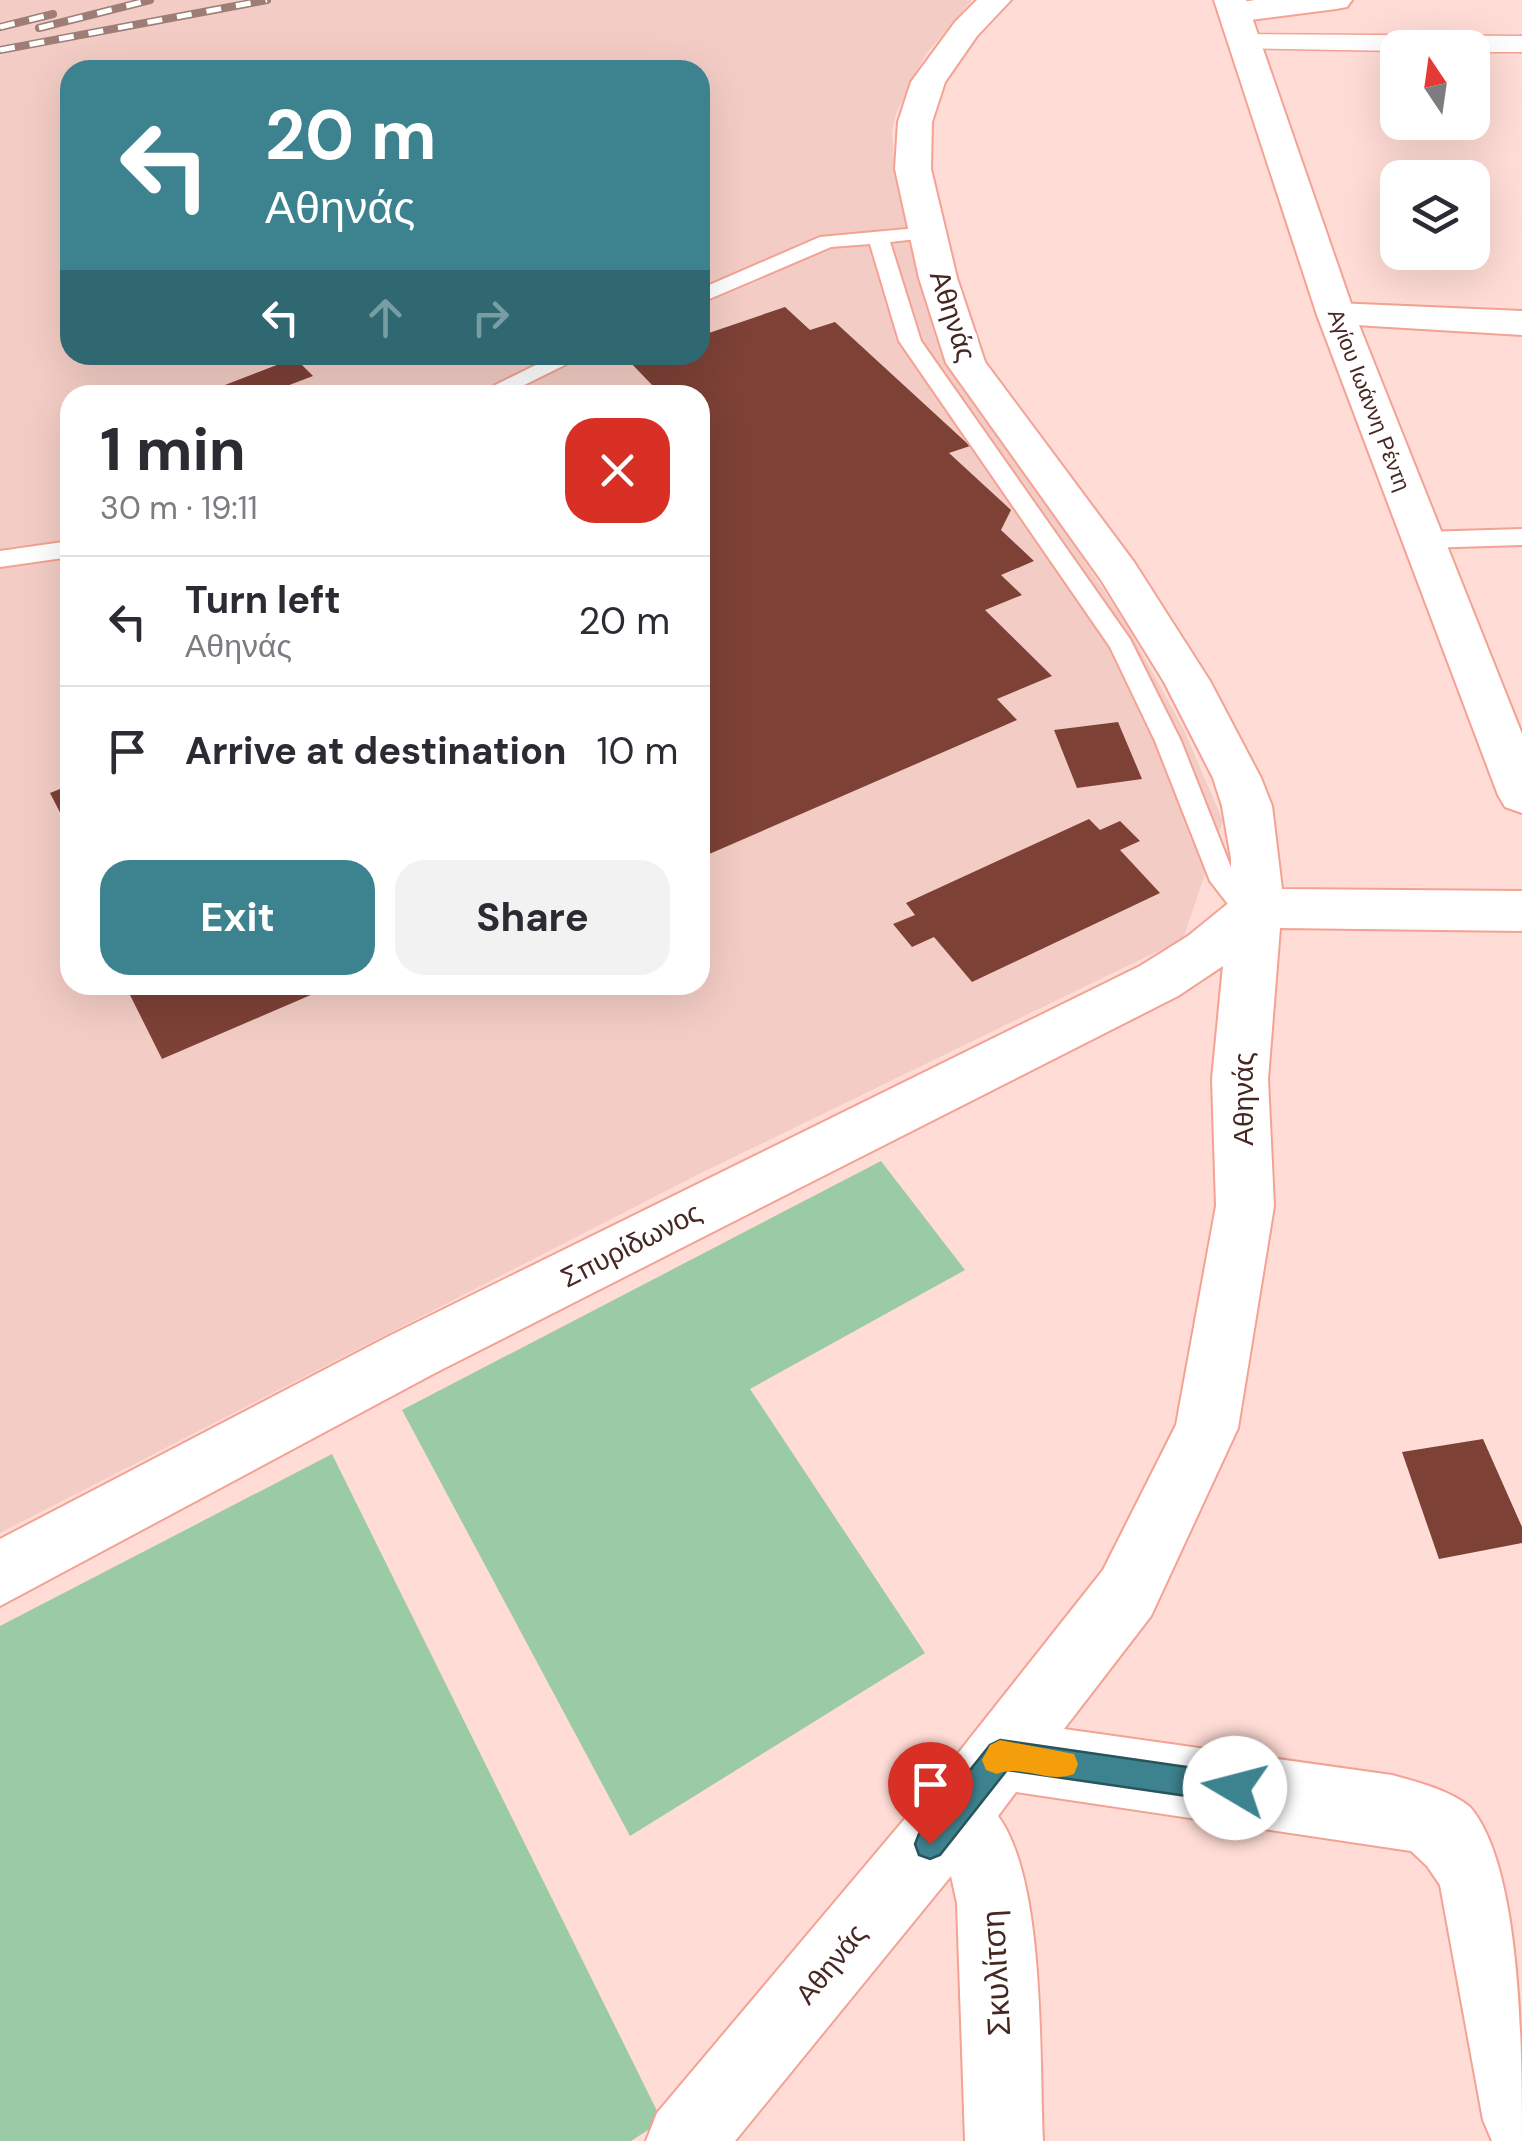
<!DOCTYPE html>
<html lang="en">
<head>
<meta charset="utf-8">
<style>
  body { margin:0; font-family:"DM Sans",sans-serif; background:#f2f2f3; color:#2b2b33; height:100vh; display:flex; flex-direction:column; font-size:38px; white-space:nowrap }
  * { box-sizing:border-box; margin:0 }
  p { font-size:32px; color:#7c7c81 }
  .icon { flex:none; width:55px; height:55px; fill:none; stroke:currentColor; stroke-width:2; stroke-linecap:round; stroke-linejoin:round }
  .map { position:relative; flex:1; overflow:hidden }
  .panel { position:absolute; left:60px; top:385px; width:650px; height:610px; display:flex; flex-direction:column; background:#fff; border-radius:30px; box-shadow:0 10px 40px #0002 }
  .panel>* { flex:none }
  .hud { position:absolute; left:60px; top:60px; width:650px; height:305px; border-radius:30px; box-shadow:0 10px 40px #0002; background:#3d838f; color:#fff; overflow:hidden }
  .needle { width:65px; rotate:347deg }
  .fabs { position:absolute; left:1380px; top:30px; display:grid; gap:20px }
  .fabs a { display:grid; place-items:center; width:110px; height:110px; border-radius:20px; background:#fff; box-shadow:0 10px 40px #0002; font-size:50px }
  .pin { position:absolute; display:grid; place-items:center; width:85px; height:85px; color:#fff; margin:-102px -42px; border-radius:50% 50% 50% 0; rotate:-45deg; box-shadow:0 0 10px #0007 }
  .pin .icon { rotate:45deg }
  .me { position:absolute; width:110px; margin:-55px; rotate:278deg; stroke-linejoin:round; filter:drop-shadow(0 0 8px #0008) }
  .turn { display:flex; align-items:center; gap:35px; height:210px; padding:0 40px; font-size:45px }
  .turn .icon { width:130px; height:130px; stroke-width:2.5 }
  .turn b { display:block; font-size:70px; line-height:85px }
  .lanes { display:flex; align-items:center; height:95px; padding:0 40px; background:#0003; justify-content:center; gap:50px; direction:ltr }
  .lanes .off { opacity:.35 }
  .round { display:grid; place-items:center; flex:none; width:105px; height:105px; border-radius:30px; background:#f2f2f3 }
  .overview { display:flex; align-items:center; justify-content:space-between; height:170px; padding:0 40px }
  h1 { font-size:60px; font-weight:700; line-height:75px }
  .button { display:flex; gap:20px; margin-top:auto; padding:20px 40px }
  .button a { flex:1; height:115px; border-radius:30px; background:#3d838f; color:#fff; font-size:40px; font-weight:700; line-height:115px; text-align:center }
  .button a+a { background:#f2f2f3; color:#2b2b33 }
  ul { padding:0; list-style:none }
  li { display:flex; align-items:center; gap:30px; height:130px; padding:0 40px; border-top:2px solid #e1e1e2 }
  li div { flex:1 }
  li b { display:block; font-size:38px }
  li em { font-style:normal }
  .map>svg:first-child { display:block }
</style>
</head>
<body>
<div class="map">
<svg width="1522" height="2141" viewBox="0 0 1522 2141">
  <rect width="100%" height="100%" fill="#ffdcd5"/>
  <path fill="#f3cdc5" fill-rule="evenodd" d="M0,0h972l-46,54 -29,57 -5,19 2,32 41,174 22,46 96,132 73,110 58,106 39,91 -40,118 -482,234 -701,360zM70,70h630v285h-630zM70,395h630v590h-630z"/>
  <path fill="#9bcba5" d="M881,1161l84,109 -215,119 175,264 -295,183 -228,-426z
    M332,1454l330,667 -31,20h-631v-515z"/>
  <path fill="#7d4136" d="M785,307l25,23 25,-8 135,124 -21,7 62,57 -10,20 33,31 -33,14 21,20 -37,15 67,66 -55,23 20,21 -317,138v-463h-75l27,-10 -24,-25 16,-5h56v-19z
    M295,358l18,18 -50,19h-64z
    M1118,722l24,57 -65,9 -23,-58z
    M70,785v47l-20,-39z
    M1089,819l11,11 20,-9 20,20 -20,9 40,43 -188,89 -38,-45 -22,10 -19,-23 22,-9 -9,-12z
    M125,985h209l-172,74z
    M1483,1439l39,88v16l-83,16 -37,-107z"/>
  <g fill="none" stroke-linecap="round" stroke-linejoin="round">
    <g stroke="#f3a293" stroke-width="4">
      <path id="service" d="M928,227l10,6 -3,4 -45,5 31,99 209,298 51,102 51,129 19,24 16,6 4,8 -4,8 -10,3 -26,-11 -21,-27 -55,-140 -45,-94 -211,-306 -29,-97 -39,3 -131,56v-14l120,-52z
        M556,355h29l-81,40h-29z
        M1522,529v16l-99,3 -12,-8 12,-8z
        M70,541v16l-70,10v-16z"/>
    </g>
    <g stroke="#f3a293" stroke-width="3">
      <path id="pedestrian" d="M1246,34l276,2v16h-50v-4h-74v3l-162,-3 -4,-6 4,-6z"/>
    </g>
    <g stroke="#f3a293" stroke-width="4">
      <path id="minor" d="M977,0h34l-34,36 -32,46 -13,40 -1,47 26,109 28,84 149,200 76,119 51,97 11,28 10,83 240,2v40l-242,-3 -12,151 6,127 -36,222 -87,188 -87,113 328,46c26,7 57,15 78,32 52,60 52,248 52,334h-30l-9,-21 -43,-235 -13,-19 -16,-15 -395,-59 -18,24c48,65 41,241 45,325h-78l-8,-238 -6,-27 -216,265h-89l11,-28 272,-323 174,-220 73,-145 40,-219 -4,-127 11,-113 -45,30 -743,377 -435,233v-67l391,-204 749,-369 48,-30 43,-35v-42l-9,-53 -9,-28 -49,-96 -63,-102 -155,-217 -27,-85 -24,-109 3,-47 13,-40 44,-60z
        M1255,0h97l-5,7 -11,2 -102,13 -11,-3 -5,-7 5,-7z
        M1336,303l186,8v24l-200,-12 -5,-8 5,-8z"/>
    </g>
    <g stroke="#f3a293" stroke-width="4">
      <path id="tertiary" d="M1214,0h32l109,315 167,419v79l-17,-6 -7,-12 -181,-480z"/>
    </g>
    <use href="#service" fill="#fff" fill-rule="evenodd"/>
    <use href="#pedestrian" fill="#fff" fill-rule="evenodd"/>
    <use href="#minor" fill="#fff" fill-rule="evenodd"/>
    <use href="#tertiary" fill="#fff" fill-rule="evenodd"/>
    <g stroke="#9e7d77" stroke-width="8">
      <path id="rail" d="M0,27l53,-13
        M39,28l111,-28
        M0,50l267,-50"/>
    </g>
    <use href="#rail" stroke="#fff" stroke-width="5" stroke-dasharray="15" stroke-linecap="butt"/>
  </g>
  <path fill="#3d838f" stroke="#28555d" stroke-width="2.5" d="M1000,1740l235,34 11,4 4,10 -4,11 -11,4 -228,-33 -67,85 -10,4 -11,-4 -4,-11 4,-10 71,-89z"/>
  <path fill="#f59e0b" d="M1000,1740l74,14 4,10 -4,10c-25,10 -53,-10 -77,0l-11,-4 -4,-10 8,-15z"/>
  <g text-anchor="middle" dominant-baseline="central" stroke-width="10" stroke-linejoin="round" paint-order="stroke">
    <g font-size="22" fill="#472722" stroke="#fff">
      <text transform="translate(1369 400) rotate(69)">Αγίου Ιωάννη Ρέντη</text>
    </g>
    <g font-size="28" fill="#472722" stroke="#fff">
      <text transform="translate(953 316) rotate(72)">Αθηνάς</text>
      <text transform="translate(1243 1099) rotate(-90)">Αθηνάς</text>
      <text transform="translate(631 1245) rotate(-27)">Σπυρίδωνος</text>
      <text transform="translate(831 1964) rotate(-51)">Αθηνάς</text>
    </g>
    <g font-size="32" fill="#472722" stroke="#fff">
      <text transform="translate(996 1973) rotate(-93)">Σκυλίτση</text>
    </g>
  </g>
</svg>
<div class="fabs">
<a><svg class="needle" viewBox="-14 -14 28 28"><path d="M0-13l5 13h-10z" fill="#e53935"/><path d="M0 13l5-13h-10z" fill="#7c7c81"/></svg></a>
<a><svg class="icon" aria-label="layers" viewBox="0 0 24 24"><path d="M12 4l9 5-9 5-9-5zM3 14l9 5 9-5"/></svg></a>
</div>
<div class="pin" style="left:930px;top:1844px;background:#d93025"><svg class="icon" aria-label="arrive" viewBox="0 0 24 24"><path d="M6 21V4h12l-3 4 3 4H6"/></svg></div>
<svg class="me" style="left:1235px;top:1788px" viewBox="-20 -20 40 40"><circle r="19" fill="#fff"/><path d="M0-13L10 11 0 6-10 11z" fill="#3d838f"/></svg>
<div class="hud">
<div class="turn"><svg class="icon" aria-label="left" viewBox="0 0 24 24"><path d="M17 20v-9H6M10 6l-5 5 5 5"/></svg><div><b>20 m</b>Αθηνάς</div></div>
<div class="lanes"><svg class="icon" aria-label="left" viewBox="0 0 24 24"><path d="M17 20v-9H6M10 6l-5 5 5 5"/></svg><svg class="icon off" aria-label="ahead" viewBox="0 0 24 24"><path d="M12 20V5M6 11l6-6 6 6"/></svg><svg class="icon off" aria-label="right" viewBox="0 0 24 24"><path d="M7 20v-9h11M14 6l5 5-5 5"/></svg></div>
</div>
<section class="panel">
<div class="overview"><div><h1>1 min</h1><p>30 m · 19:11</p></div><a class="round" style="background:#d93025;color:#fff"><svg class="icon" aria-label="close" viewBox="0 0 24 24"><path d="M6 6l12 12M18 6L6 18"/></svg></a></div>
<ul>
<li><svg class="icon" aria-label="left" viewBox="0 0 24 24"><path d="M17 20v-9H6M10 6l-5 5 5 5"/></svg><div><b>Turn left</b><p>Αθηνάς</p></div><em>20 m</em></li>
<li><svg class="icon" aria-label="arrive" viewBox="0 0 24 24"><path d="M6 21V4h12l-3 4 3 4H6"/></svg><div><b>Arrive at destination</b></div><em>10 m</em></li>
</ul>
<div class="button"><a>Exit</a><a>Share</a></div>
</section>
</div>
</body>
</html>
